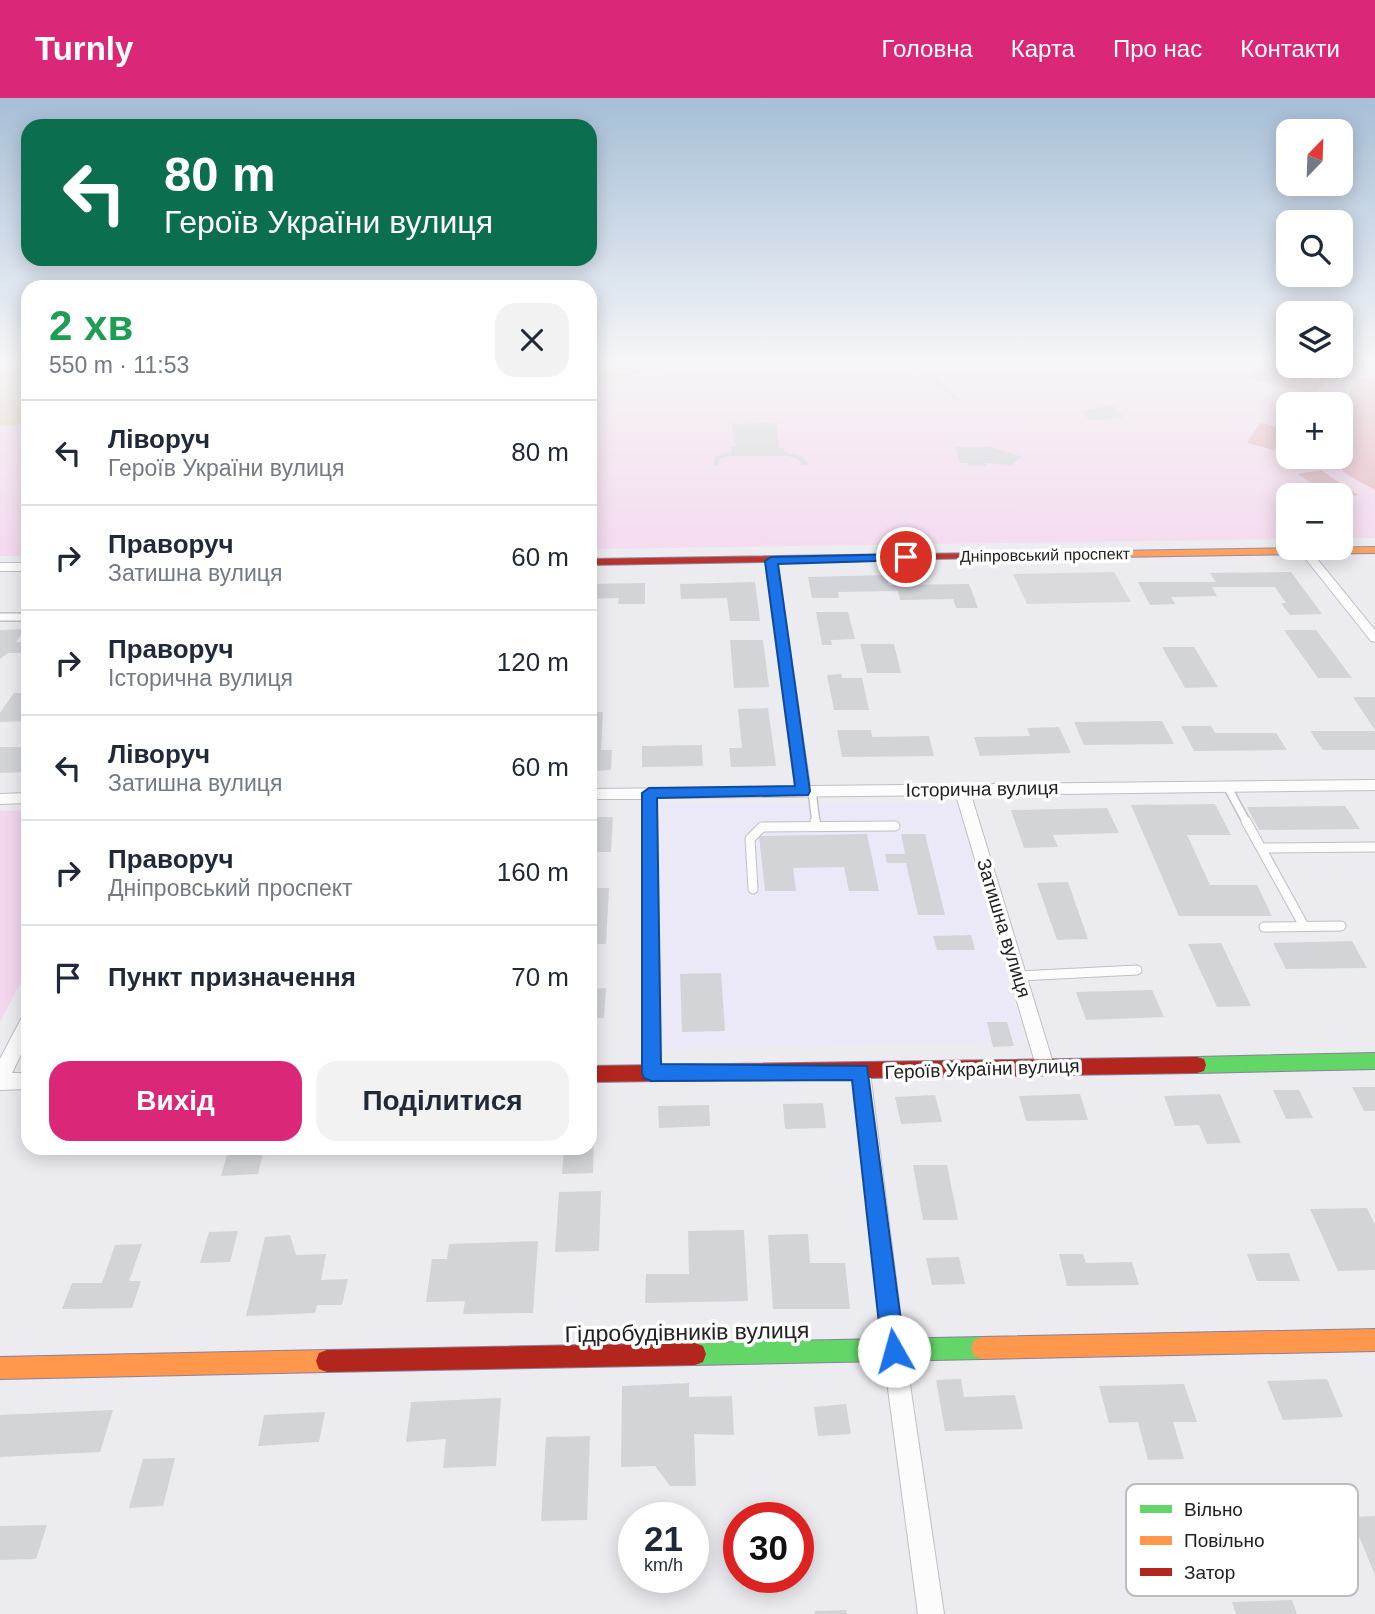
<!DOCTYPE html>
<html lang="uk">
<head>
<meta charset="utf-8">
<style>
  body { margin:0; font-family:Arial,sans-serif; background:#f2f2f3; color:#1f2937; height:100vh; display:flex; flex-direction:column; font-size:26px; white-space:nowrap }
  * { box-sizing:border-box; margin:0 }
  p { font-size:23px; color:#747a83 }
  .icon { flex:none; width:38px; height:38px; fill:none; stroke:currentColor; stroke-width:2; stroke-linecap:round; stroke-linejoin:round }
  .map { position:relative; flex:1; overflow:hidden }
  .details { position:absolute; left:21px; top:182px; width:576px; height:875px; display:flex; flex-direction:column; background:#fff; border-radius:21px; box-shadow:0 4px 18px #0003 }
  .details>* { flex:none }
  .guide { position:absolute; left:21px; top:21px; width:576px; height:147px; border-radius:21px; box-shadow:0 4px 18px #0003; background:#0b6e4f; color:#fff; overflow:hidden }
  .needle { width:46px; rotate:23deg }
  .fabs { position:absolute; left:1276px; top:21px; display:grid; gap:14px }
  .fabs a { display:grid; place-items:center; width:77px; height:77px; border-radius:14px; background:#fff; box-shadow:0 4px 18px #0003; font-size:35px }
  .speed { position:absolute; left:618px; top:1404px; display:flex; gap:14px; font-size:35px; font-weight:700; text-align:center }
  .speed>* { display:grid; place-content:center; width:91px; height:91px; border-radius:50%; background:#fff; box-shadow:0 4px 18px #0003; line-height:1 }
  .speed small { font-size:18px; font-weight:400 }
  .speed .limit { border:10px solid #d22; background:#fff; color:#111 }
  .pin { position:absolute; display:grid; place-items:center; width:60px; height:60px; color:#fff; margin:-30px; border:4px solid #fff; border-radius:50%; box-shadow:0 2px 7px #0007 }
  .me { position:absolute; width:77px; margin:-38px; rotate:353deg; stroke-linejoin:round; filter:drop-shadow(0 0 5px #0008) }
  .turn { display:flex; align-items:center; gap:24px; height:147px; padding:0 28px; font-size:32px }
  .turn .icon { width:91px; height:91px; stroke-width:2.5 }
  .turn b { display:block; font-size:49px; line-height:60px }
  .round { display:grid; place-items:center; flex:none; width:74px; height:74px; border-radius:21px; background:#f2f2f3 }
  .headline { display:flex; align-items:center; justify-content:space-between; height:119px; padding:0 28px }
  h1 { font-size:42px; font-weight:800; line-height:52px; color:#1e9e55 }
  .button { display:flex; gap:14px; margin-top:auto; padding:14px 28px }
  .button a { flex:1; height:80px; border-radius:21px; background:#db2777; color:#fff; font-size:28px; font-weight:800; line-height:80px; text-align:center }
  .button a+a { background:#f2f2f3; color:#1f2937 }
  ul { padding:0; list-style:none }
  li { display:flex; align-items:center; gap:21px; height:105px; padding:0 28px; border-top:2px solid #e0e1e3 }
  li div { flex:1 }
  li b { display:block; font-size:26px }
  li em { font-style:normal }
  header { display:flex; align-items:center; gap:42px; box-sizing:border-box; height:98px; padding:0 35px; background:#db2777; color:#fff }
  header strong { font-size:33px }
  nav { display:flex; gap:38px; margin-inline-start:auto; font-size:24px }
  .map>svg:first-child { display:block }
</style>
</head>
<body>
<header>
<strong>Turnly</strong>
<nav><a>Головна</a><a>Карта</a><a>Про нас</a><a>Контакти</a></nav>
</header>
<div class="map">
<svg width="1375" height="1516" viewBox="0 0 1375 1516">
  <rect width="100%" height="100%" fill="#ebebf0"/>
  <path fill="#ebe8f8" d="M957,705l67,238 -12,1 -6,-20h-19l5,20 -329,6 -2,-244z"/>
  <path fill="#f4d7ed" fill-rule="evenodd" d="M694,265h681v175h-34l-1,-43h-52v44l-698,10v-165zM1288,306h52v53h-52z
    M28,326v132h-28v-130z
    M28,712v158l-28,54v-211z"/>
  <path fill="#e6b3bd" d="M1262,265l76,3 -23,28 -67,-16z
    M1359,279l16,3v110l-26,-14 -13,-11 -27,-8h31l1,-50z
    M1260,325l26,6 -12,21 -27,-7z
    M1321,372l37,25 -17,3 -1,-3h-11l-31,-21z"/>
  <path fill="#dadadc" d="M1114,474l17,30 -104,2 -14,-30z"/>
  <path fill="#e3cebe" d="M0,265h28v61l-28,2z
    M590,265h104l-104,21z"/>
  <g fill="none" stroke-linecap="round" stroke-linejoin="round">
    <path stroke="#e3cebe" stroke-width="3.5" d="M913,265l42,34"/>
  </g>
  <path fill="#d3d4d8" d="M1112,307l12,13 -35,2 -8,-9z
    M776,325l3,25h5l1,5 18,3 6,9h-7l-4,-6 -10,-3h-61l-7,3 -2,6h-5l3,-9 16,-4 -1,-5h5l-4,-23z
    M955,349h36l31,10 -11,8 -26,-2 1,3h-18l-1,-3h-7z
    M1291,474l31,42 -32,1 -9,-12h5l-11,-16h-63l5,9 -46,1 4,7 -25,1 -12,-23h78l-6,-9z
    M886,477l3,10 80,-1 9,24h-22l-3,-9 -53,1 -2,-9 -60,1 1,6h-27l-4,-21z
    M755,484l5,39h-30l-3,-23 -46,1 -1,-15z
    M645,485v21h-27l1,-6 -29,1v-15z
    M816,514h32l7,27 -24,1 1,5h-10z
    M25,531l-9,13h12v11h-20l-8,6v-29z
    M1284,532h32l36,48h-34z
    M730,542h33l6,47 -35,1z
    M860,546h34l7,29h-34z
    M1162,549h32l24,40 -33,1z
    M841,576l1,4h20l7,32h-35l-7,-35z
    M14,595h14v28l-28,1v-9z
    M1353,599h22v33z
    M768,610l8,58 -45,1 -2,-19h13l-4,-39z
    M590,614h13l-2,38h11l-1,20 -21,1z
    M1162,623l12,23 -90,1 -10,-23z
    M1181,628h30l4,7h61l11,17 -93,1z
    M1059,629l12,26 -91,3 -6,-19 56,-1 -3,-8z
    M837,632h34l1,7 57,-1 5,20 -92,1z
    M1310,633h65v19h-52z
    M702,647l1,21 -61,1v-21z
    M0,649h28l-1,25 -27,1z
    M1215,706l16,31h-44l23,50h47l15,31h-93l-48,-111z
    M1345,708l15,23 -101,1 -12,-23z
    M1107,710l12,25 -66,2 5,12 -34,1 -13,-38z
    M590,719h23l-2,35h-21z
    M867,736l12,57h-30l-5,-24 -51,1 3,23h-31l-6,-55z
    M901,736h24l20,81h-27l-12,-52h-19l-2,-9h20z
    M1068,784l20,57 -31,1 -20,-57z
    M590,790h19l-3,56h-16z
    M971,837l4,15h-38l-4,-14z
    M1352,843l15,27 -81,1 -13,-26z
    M1221,845l30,63 -34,1 -29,-63z
    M721,875l4,58 -43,1 -2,-58z
    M606,890l-2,30h-14v-29z
    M1152,892l12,27 -78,3 -10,-28z
    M987,924h20l7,24 -21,1z
    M1352,989h23v24h-11z
    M1273,992h26l14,28 -27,1z
    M1080,996l8,26 -62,1 -7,-25z
    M1220,996l21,49 -34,1 -8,-19 -24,1 -11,-30z
    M935,997l7,27 -41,2 -6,-27z
    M823,1005l3,25 -41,1 -2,-25z
    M709,1007l1,21 -51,2 -1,-22z
    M590,1043h4l-1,32 -31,1 2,-26h26z
    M229,1050h35l-6,26 -37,2z
    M913,1067h34l11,55h-35z
    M601,1093l-2,60 -44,1 4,-60z
    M1367,1110l8,17v45l-37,1 -28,-62z
    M744,1132l4,71 -103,2 1,-29h43l-1,-43z
    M238,1133l-8,31 -30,1 9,-31z
    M808,1136l2,29h35l5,46h-77l-5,-74z
    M290,1137l6,20 30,-1 -5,26 27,-1 -6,26h-25l-2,8 -69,3 19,-79z
    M538,1143l-5,72 -70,1 2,-13 -39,1 6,-43h15l2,-15z
    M142,1146l-13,37h12l-9,27 -70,1 10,-26h30l13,-38z
    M1289,1155l11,28h-43l-10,-27z
    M1059,1156h24l3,9 46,-1 7,23 -72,1z
    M959,1159l6,27 -33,1 -6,-27z
    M961,1281l3,18 51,-2 8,34 -78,2 -9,-51z
    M1327,1281l16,38 -60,3 -16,-39z
    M689,1285v14l43,-1 2,39 -40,-1 2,52h-26l-15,-20 -34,1 1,-81z
    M1184,1286l13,38h-24l11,37 -36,1 -10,-38 -29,1 -10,-37z
    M501,1300l-5,68 -53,2 3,-29 -40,3 5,-40z
    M846,1306l5,30 -33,2 -4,-29z
    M113,1312l-13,42 -100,5v-42z
    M325,1314l-6,30 -61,4 6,-31z
    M590,1338l-3,84 -46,1 5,-84z
    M175,1360l-12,48 -34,2 14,-49z
    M1375,1418v59l-24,-58z
    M47,1427l-11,34 -36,1v-34z
    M1292,1502l5,14h-61l-4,-12z
    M846,1512l1,4h-32v-3z"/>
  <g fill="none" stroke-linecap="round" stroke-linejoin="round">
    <g stroke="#c0c0c2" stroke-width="10">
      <path id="lane-far1" d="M0,519h28
        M1227,688l20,37
        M812,693l4,32"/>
    </g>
    <g stroke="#c0c0c2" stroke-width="11">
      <path id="lane" d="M815,723l1,5
        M1246,723l58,105
        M1262,750l113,-1
        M753,791l-3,-50 12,-12 133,-1
        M1264,829l77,-1
        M1019,878l118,-6"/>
    </g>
    <g stroke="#c0c0c2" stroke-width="2">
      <path id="street" d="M1301,451h8l66,81v12l-4,-1 -70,-88z
        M771,460l6,3 33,225 565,-6v10l-404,5 83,271 -2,6 -7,2 -7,-2 -2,-6 -80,-271 -299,3 3,275 -2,6 -7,2 -7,-2 -2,-6v-274h-52v-10l205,-2 -30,-226z
        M0,465h28v8h-28z
        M28,695v10l-28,1v-10z
        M28,916v26l-16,33h16v16l-28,1v-31l22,-42z
        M861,966l7,2 2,6 35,279 39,263h-26l-35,-263 -31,-279 2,-6z"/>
    </g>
    <g stroke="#8a819c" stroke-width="2">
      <path id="fast" d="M1375,955v16l-178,4 -7,-2 -2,-6 2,-6 7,-2z
        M982,1239l8,3 3,8 -3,8 -8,3 -287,6 -8,-3 -3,-8 3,-8 8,-3z"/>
    </g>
    <g stroke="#8a819c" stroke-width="2">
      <path id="slow" d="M1375,449v6l-392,6 -6,-3 6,-3z
        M1375,1231v22l-393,8 -8,-3 -3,-8 3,-8 8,-3z
        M327,1252l8,3 3,8 -3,8 -8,3 -327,7v-22z"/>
    </g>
    <g stroke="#8a819c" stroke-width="2">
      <path id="jam" d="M983,455l4,1v4l-397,7v-6z
        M1197,959l7,2 2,6 -2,6 -7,2 -607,9v-16z
        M695,1245l8,3 3,8 -3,8 -8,3 -368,7 -8,-3 -3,-8 3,-8 8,-3z"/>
    </g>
    <use href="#lane-far1" stroke="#fcfcfd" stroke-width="7"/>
    <use href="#lane" stroke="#fcfcfd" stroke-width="9"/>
    <use href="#street" fill="#fcfcfd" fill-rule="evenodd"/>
    <use href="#fast" fill="#63d668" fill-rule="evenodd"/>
    <use href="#slow" fill="#ff974d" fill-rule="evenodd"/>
    <use href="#jam" fill="#b3261e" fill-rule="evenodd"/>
  </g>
  <linearGradient id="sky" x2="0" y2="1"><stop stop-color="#a6bed7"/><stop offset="0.55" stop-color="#f6f6f8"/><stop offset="1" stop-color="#f6f6f8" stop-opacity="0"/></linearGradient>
  <rect width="1375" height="478" fill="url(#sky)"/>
  <path fill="#1a73e8" stroke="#114b97" stroke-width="2" d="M906,456l6,3 -2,3 -132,4 32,227 -2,4 -151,3 4,266 206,2 38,285 -3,8 -8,3 -8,-3 -4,-8 -30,-271 -201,1 -7,-3 -2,-5v-280l7,-5 146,-2 -30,-225 6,-4z"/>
  <g text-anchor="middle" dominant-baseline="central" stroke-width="7" stroke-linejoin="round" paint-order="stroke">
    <g font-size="16" fill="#222" stroke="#fff">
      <text transform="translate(1045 457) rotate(-1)">Дніпровський проспект</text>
    </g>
    <g font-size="19" fill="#222" stroke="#fff">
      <text transform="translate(982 691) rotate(-1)">Історична вулиця</text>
      <text transform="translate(1004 830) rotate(73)">Затишна вулиця</text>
      <text transform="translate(982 971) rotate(-2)">Героїв України вулиця</text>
    </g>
    <g font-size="23" fill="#222" stroke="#fff">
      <text transform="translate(687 1234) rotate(-1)">Гідробудівників вулиця</text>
    </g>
  </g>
  <rect x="1126" y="1386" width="232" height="112" rx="10" fill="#fff" stroke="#bdbdbd" stroke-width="2"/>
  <rect x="1140" y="1407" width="32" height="8" fill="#63d668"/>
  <rect x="1140" y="1438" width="32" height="9" fill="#ff974d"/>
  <rect x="1140" y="1470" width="32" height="8" fill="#b3261e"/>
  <g font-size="19" fill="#222">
    <text x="1184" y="1418">Вільно</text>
    <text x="1184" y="1449">Повільно</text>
    <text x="1184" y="1481">Затор</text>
  </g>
</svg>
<div class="fabs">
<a><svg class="needle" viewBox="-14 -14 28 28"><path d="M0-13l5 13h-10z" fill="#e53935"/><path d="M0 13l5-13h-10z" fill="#747a83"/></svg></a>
<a><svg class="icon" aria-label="search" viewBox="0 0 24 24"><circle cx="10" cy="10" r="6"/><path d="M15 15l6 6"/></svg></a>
<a><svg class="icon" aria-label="layers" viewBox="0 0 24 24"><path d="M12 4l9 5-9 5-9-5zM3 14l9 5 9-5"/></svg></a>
<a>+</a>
<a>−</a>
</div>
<div class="speed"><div>21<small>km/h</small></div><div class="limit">30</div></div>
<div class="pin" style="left:906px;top:459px;background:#d93025"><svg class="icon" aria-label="arrive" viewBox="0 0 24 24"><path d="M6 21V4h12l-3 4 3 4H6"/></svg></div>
<svg class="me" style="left:894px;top:1253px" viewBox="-20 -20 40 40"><circle r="19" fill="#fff"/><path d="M0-13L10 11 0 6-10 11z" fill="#1a73e8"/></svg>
<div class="guide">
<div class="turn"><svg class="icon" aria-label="left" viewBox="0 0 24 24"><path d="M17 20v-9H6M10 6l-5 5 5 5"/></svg><div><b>80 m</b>Героїв України вулиця</div></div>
</div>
<section class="details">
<div class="headline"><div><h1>2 хв</h1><p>550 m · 11:53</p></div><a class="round"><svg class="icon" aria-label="close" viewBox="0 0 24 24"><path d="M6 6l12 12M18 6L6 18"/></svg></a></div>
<ul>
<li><svg class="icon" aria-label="left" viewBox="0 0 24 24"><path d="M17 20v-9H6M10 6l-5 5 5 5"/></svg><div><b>Ліворуч</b><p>Героїв України вулиця</p></div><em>80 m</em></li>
<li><svg class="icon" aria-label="right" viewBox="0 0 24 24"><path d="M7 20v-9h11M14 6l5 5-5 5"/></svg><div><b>Праворуч</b><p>Затишна вулиця</p></div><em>60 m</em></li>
<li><svg class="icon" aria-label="right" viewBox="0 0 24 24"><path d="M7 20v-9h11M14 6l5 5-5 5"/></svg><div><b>Праворуч</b><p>Історична вулиця</p></div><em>120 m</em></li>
<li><svg class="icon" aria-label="left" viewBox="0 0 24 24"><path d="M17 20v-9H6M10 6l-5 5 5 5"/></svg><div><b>Ліворуч</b><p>Затишна вулиця</p></div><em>60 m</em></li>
<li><svg class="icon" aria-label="right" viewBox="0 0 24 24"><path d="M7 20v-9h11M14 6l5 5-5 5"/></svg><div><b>Праворуч</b><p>Дніпровський проспект</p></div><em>160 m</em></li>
<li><svg class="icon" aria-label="arrive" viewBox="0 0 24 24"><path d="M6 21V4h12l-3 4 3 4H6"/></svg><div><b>Пункт призначення</b></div><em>70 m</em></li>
</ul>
<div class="button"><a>Вихід</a><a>Поділитися</a></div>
</section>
</div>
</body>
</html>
